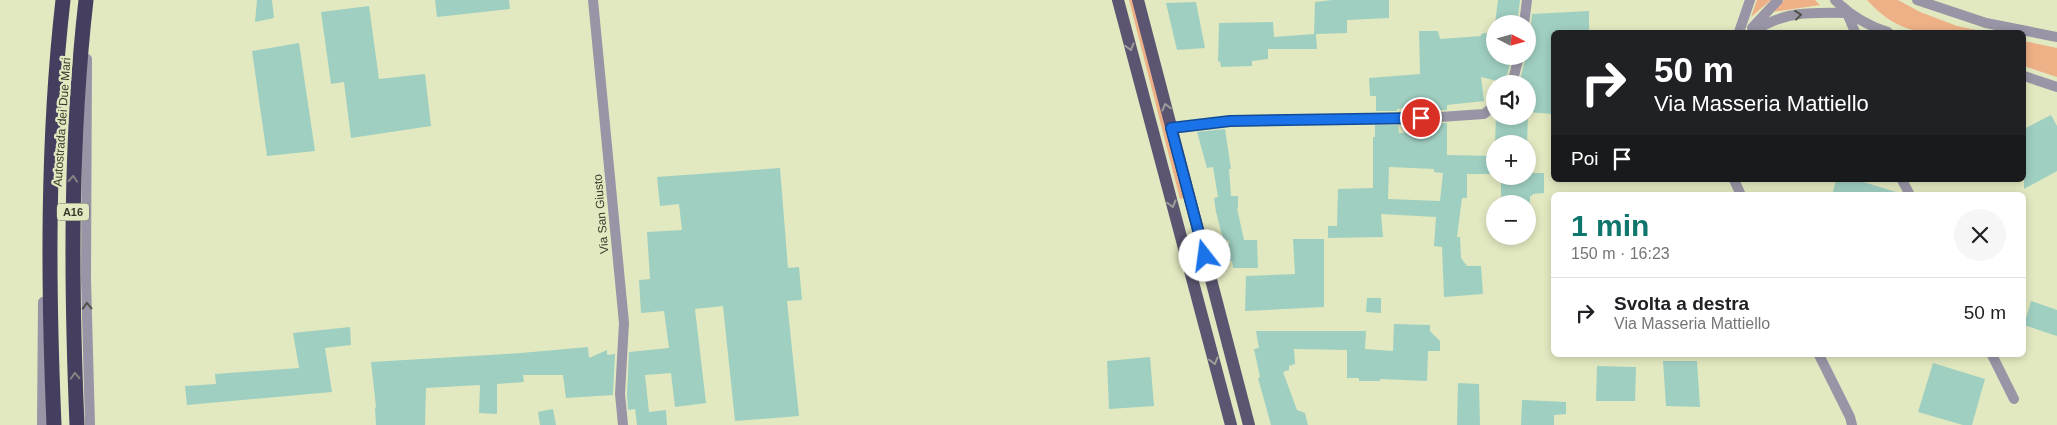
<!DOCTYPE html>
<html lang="it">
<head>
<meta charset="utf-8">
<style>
  body { margin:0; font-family:Arial,sans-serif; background:#f6f6f6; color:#202124; height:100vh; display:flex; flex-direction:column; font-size:19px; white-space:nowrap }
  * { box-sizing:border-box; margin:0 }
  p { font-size:16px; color:#757577 }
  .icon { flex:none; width:28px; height:28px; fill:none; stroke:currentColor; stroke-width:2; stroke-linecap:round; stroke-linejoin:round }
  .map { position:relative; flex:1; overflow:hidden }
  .panel { position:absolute; left:1551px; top:192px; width:475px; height:165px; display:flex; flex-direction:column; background:#fff; border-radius:8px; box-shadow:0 2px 8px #0003 }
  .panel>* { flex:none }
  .top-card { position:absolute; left:1551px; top:30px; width:475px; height:152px; border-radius:8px; box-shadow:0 2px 8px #0003; background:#202124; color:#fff; overflow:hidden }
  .needle { width:32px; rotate:96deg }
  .fabs { position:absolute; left:1486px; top:15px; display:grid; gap:10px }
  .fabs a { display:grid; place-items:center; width:50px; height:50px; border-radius:50%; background:#fff; box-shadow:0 2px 8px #0003; font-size:25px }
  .pin { position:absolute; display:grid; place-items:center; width:42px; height:42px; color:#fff; margin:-21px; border:2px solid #fff; border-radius:50%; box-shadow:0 1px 5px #0007 }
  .me { position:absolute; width:55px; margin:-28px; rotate:345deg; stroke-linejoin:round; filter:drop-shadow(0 0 4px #0008) }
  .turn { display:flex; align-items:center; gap:18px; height:105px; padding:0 20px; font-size:22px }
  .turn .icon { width:65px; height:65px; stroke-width:2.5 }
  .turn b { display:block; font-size:35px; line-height:42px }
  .then { display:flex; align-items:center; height:48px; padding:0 20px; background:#0003; gap:10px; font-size:19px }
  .round { display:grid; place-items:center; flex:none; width:52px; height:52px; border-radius:26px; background:#f6f6f6 }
  .headline { display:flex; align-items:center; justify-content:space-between; height:85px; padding:0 20px }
  h1 { font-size:30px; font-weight:800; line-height:38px; color:#0f766e }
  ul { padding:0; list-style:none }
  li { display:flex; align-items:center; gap:15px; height:70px; padding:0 20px; border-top:1px solid #e0e0e0 }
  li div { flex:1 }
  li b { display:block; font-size:19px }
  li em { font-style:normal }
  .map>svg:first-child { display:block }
</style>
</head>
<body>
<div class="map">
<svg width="2057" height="425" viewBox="0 0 2057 425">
  <rect width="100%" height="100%" fill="#e2e9c0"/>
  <path fill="#eeb086" d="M1129,0h4l51,198 -4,1z
    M1757,0h14l-20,17z
    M1784,0h31l5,5 -48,7z
    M1867,0h31l22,12 37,14 29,6c-51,1 -82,9 -119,-32z
    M2024,41l33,7v29l-33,-11z"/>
  <path fill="#9fcfc1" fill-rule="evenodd" d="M257,0h15l2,18 -19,4z
    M435,0h74l1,9 -73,8z
    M1332,0h57v18l-42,2v13l-31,1 1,15h-49v10l-16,2v5l-31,1 -1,-6 -2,1 1,-39 54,-1 1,15 40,-3 1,-32z
    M1498,0h22l-3,24h-22z
    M1196,2l9,46 -28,2 -11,-47z
    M369,6l10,73 46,-5 6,52 -80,12 -7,-56 -13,2 -10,-72z
    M1589,11v19l-35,1 -2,83 -24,-2v-28h-9l7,-28h2v-26l3,-5 1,-11z
    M1419,31h19l2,8 41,-3v-2l14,-3v25h17l-7,27 -24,-6 3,24 -37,4v5h-23v-6l-27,5v2h-21v-15h-6l-1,-18 51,-4z
    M299,43l16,108 -48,5 -15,-105z
    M2051,115l6,11v45l-33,18v-60z
    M1496,116h32l-1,28h-32z
    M1447,123v32l48,1v18h-28v24h-5l-5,39h3l1,21 6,8h14l2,28 -39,3 -2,-50 -8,-1 2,-29 -55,-3 2,23 -55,1v-12h9l1,-37 35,-1v-51h2v-12h23l1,8 27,-1 -1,-8zM1389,167l45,2v3l9,1 -3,28 -52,-2z
    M1225,129l6,40h-2l2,27h7v11l-1,1 7,32h13l1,28h-25l-1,-7h-3v-20l-6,-2 -7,-27 -2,-14 4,-1 -5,-30 -6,1 -10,-36z
    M780,168l8,100 11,-1 3,33 -15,1 12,115 -64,5 -12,-115 -28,3 11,94 -31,4 -4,-34 -26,2 4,37 17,-2 1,15h-30l-2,-16 -7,1 -1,-16 2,-42 40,-4 -5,-37 -23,2 -2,-33 11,-1 -3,-47 35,-2 -3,-26 -19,2 -3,-29z
    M1528,173h16v20l-11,1 -1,2h-2v8h-29v-28h27z
    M1836,180h21l39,12 -1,3h-63z
    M1293,239h31v68l-79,4 1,-35 49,-2z
    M1367,298h14v15l-15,-1z
    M2031,301l26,9v26l-33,-11z
    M1394,324l36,1v6l10,10v10h-12l-1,30 -47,-2v2h-21v-3h-12v-28l-53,-1 1,15 -6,2v4l-6,2 14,38 8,3 3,12h-37l-13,-47 2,-1 -6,-28 5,-1 -3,-17h110l-1,18 28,2z
    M350,327l1,18 -26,3 7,44 -145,13 -2,-19 31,-2 -1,-10 84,-6 -6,-35z
    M588,347l1,11 18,-8v5l8,-1 -2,41 -47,3 -3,-23h-40l1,7 -27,2v30l-18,-1 1,-28 -54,3 -1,37h-49l-1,-17 1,-1 -5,-45 150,-9z
    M1150,357l4,49 -45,3 -2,-48z
    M1663,361h34l3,46 -34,-1z
    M1933,363l52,16 -13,46h-9l-45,-13z
    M1597,366l39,1 -1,34h-39z
    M1458,383l21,1 1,41h-23z
    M1522,400l44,2v12l-12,1v10h-33z
    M553,409l3,16h-16l-2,-13z"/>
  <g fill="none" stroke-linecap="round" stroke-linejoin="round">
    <path stroke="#9995a6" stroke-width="10" d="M87,59l-1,220 4,146
      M42,425l1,-123"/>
    <path stroke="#9995a6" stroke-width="10" d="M593,0l31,323 -4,71 3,31
      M1835,0c15,15 33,26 53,32
      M1917,0l69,23 71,14
      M1847,13l8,19
      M1524,24l3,-24
      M1752,28l26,-28
      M1739,32l11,-32
      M1754,32c27,-21 60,-20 93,-19
      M2024,76l33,11
      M1512,84l7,-28
      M1171,128l60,-7 209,-4 44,-3 11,-9
      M1734,180l7,15
      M1902,180l8,15
      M1819,355l31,62 2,8
      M1992,355l22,44"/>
    <path stroke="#5b5571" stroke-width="12" d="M1118,0l113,425
      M1138,0l111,425"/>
    <path stroke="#463e5e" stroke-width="15" d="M54,425c-6,-142 -7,-284 9,-425
      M77,425c-6,-142 -7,-284 9,-425"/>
  </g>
  <defs><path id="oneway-chevron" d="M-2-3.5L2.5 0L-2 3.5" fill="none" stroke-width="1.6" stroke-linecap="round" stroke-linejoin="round" transform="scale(1.25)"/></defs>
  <g stroke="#505149">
    <use href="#oneway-chevron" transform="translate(1798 15) rotate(-7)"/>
    <use href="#oneway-chevron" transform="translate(87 306) rotate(-92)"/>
  </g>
  <g stroke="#9e9f98">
    <use href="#oneway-chevron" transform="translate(1130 47) rotate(75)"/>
    <use href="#oneway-chevron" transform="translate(1166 107) rotate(-105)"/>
    <use href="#oneway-chevron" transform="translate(1172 204) rotate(75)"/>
    <use href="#oneway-chevron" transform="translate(1214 361) rotate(75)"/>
  </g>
  <g stroke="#848285">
    <use href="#oneway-chevron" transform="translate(73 179) rotate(-87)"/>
    <use href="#oneway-chevron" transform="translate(75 376) rotate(-93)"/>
  </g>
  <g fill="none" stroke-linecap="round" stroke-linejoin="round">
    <g stroke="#114b97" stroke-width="12">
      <path id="route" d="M1205,256l-34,-128 59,-7 191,-3"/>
    </g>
    <use href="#route" stroke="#1a73e8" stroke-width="9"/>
  </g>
  <g text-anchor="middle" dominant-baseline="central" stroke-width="4.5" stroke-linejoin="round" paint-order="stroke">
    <rect fill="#e2e9c0" stroke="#6a6e57" stroke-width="1" x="57" y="203.5" width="32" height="17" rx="4"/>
    <g font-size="11" font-weight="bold" fill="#373a2a">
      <text x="73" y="212">A16</text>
    </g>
    <g font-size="12" fill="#373a2a" stroke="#e2e9c0">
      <text transform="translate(62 122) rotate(-86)">Autostrada dei Due Mari</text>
      <text transform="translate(601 214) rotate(-95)">Via San Giusto</text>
    </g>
  </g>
</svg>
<div class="fabs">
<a><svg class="needle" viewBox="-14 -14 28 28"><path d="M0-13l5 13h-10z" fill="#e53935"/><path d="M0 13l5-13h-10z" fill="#757577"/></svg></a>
<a><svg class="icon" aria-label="sound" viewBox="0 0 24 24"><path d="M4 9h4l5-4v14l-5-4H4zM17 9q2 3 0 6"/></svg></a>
<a>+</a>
<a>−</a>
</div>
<div class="pin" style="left:1421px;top:118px;background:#d93025"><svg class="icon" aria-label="arrive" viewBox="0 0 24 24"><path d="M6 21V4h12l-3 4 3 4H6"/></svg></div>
<svg class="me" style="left:1205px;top:256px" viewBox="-20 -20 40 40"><circle r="19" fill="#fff"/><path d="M0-13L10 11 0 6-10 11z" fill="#1a73e8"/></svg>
<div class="top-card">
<div class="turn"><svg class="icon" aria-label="right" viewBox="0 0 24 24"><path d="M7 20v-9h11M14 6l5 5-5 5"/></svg><div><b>50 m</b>Via Masseria Mattiello</div></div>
<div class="then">Poi<svg class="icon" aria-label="arrive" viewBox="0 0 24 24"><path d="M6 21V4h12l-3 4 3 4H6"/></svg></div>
</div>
<section class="panel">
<div class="headline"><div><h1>1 min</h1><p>150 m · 16:23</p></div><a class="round"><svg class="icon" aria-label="close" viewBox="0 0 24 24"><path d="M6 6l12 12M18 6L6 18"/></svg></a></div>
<ul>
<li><svg class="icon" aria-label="right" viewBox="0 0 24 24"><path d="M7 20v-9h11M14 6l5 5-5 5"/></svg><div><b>Svolta a destra</b><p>Via Masseria Mattiello</p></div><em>50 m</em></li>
</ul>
</section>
</div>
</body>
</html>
